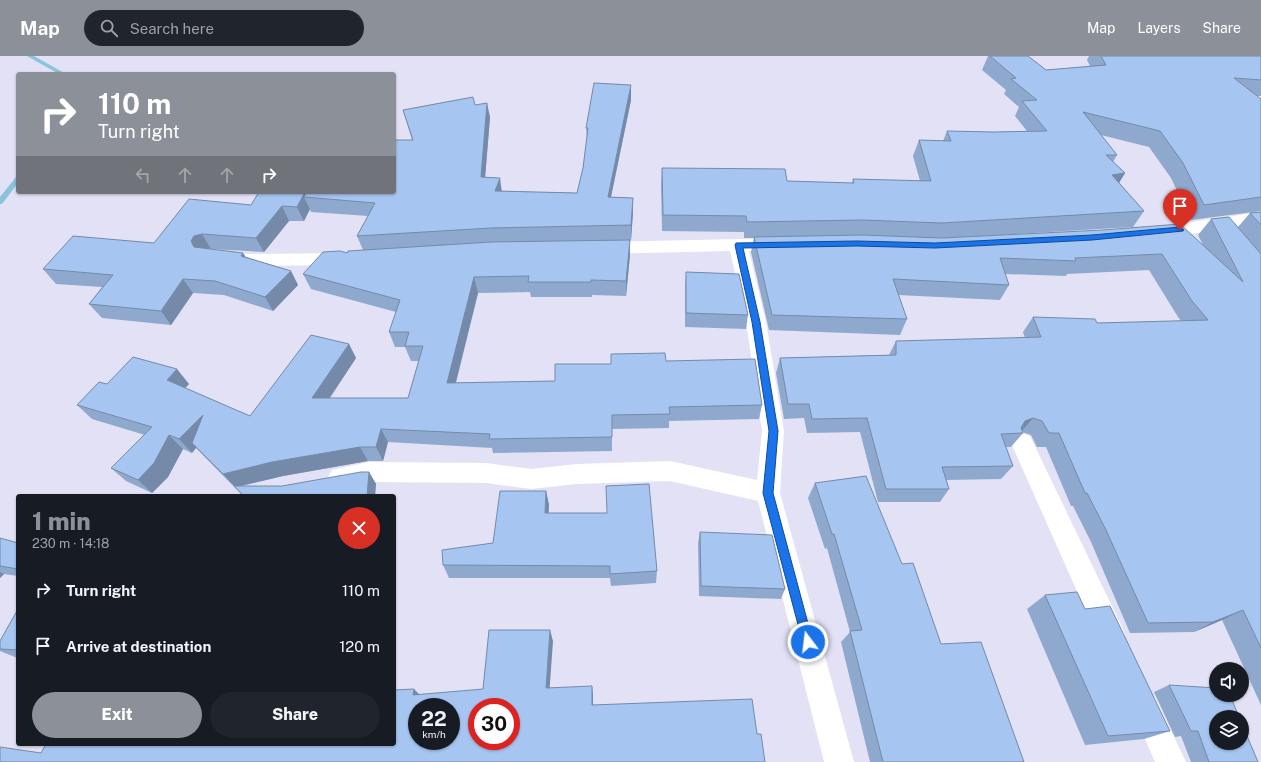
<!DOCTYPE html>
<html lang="en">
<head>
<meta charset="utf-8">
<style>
  body { margin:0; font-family:"Public Sans",sans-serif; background:#20242c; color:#f1f3f6; height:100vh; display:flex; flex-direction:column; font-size:15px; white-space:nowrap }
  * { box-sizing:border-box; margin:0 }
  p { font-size:13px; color:#9ea1a6 }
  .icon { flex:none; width:22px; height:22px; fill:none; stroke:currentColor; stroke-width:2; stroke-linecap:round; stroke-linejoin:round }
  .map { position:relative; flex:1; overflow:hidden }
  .panel { position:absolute; left:16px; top:438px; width:380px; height:252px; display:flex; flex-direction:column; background:#171b24; border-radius:4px; box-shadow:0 1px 3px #0004 }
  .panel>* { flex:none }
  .hud { position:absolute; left:16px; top:16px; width:380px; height:122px; border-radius:4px; box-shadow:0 1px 3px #0004; background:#8c9099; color:#fff; overflow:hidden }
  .fabs { position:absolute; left:1209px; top:606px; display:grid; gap:8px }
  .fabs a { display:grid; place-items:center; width:40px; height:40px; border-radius:50%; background:#171b24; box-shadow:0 1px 3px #0004; font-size:20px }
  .speed { position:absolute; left:408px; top:642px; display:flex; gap:8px; font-size:20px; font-weight:700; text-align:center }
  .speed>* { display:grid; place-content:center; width:52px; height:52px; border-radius:50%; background:#171b24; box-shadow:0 1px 3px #0004; line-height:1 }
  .speed small { font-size:10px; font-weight:400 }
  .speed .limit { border:6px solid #d22; background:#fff; color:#111 }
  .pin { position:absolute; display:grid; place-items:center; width:34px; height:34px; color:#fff; margin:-41px -17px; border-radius:50% 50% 50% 0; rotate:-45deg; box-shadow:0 0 4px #0007 }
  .pin .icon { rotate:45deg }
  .me { position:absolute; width:44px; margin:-22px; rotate:345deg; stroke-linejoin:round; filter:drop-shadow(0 0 3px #0008) }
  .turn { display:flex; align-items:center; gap:14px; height:84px; padding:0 16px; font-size:18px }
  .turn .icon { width:52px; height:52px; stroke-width:2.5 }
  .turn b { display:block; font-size:28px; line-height:34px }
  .lanes { display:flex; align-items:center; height:38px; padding:0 16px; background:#0003; justify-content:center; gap:20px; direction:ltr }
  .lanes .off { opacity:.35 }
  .round { display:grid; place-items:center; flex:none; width:42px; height:42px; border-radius:21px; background:#20242c }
  .summary { display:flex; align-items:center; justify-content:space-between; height:68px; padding:0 16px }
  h1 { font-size:24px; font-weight:800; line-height:30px; color:#8c9099 }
  .primary-button { display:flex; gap:8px; margin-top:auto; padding:8px 16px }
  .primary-button a { flex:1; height:46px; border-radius:24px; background:#8c9099; color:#fff; font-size:16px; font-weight:800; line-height:46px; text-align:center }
  .primary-button a+a { background:#20242c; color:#f1f3f6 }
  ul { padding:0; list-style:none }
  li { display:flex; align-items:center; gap:12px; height:56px; padding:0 16px }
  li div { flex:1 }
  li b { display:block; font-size:15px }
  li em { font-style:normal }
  header { display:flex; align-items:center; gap:24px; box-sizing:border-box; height:56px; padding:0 20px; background:#8c9099; color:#fff }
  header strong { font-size:19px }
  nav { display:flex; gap:22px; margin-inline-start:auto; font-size:14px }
  .search { width:280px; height:36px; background:#20242c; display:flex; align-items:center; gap:10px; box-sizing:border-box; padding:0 14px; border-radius:22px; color:#9ea1a6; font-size:15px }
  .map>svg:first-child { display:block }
</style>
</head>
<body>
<header>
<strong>Map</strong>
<div class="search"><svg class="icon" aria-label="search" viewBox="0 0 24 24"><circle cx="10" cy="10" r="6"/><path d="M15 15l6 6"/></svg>Search here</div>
<nav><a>Map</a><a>Layers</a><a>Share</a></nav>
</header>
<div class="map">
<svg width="1261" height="706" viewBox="0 0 1261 706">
  <rect width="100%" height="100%" fill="#e2e1f6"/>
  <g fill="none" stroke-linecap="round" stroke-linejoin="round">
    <path fill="#89c4db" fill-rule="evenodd" d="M27,0h7l32,18h-7z
      M18,120v7l-16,21h-2v-7l16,-20z"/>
    <path fill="#fff" fill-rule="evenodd" d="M1261,156v12l-106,15 -6,-2 -3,-4 3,-4 6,-2z
      M781,182l6,2 3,4 -3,4 -6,2 -32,1 17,71 18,109 -4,62 74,269h-30l-66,-261 -88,-20 -93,3 -46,5 -45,-6 -118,-1 -28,5 -8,-3 -4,-7 4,-7 36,-8 118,1 45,6 46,-5 93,-3 87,19 5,-49 -16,-109 -16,-71 -130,3 -6,-2 -3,-4 3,-4 6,-2z
      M224,196l25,2 97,-1 7,2 2,4 -2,4 -7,2 -97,1 -32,-4 -2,-4 2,-4z
      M1022,377l8,3 91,189 4,10 -4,10 -10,4 -10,-4 -90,-202 3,-7z
      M1145,637l10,4 31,65h-31l-24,-55 4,-10z"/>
  </g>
  <path fill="#8fa9ce" d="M988,0h40l18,14 44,-4 -3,-6 2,-4h172v40h-5l5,3v112l-70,9 -20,-42 -22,-31 -48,-12 16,20 -4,7 12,11 -6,10 25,28 -11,16 -149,9 219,9 -5,-10 13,-16 27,8 12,-14 11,-1v493l-39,-85 -28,12 -64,1 -39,-91 -18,-36h-2l-25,-59h-9l-6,-12 -9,-3 1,1 -12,14h-5l7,19 -12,13 -55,1 3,9 -9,13h-62l-18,-70 -53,1 -3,-15 -20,1 -8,-46 4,-15 109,-3 7,-14 129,-3 -2,-6 10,-15 64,6 84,-2 -3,-4 -29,-47 -82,4 -1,2 -61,-2 4,11 -9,15 -102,-5 9,24 -7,16 -131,-5 -18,-78 3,-14h-10v-6l-82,-1 -1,-47 1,-16 125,13 65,2 1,-4 67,2 -7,-25 6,-16 24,1 4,-10 47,1 33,-1 -12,-15 4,-9 -15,-13 2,-4 -24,-20z
    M631,44l-20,97 22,1v14l-2,28h-1v15l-4,41 -34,-1v2h-61l-1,-5 -52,1 -22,90 99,-2 56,-17 55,-3 96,44 -3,14 -90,2v7l-57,1v22l-119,2 -1,-5 -104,-6 -5,19h-15l-85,15 -41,10h40l87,-14 7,12 -1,12h-132l-47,-48 -4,5 -9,-4 -15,28 -16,16 -26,-12 -15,-13 34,-33 -53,-16 -15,-14 30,-21h82l-4,4 65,28 99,-72 7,14 -26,40h78l11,-37h-8l-6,-14h-10l-6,-15 7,-20 -85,-23 -8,-15 44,-21 16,-3 -6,-14 11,-20 -57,-4 -1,-3 -6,12h-15l-25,31 -53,-3h-2l34,4 3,4 45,14 7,14 -25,26 -49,-16 -31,-2 -22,32 -69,-7 -13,-14 13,-17 -46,-3 -13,-15 111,-26 97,-38 8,-13h135l18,-52 -9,-30 72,-5 15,12 -5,60 17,14 75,2 6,-25 4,-30 -1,-10z
    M686,216l62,43 -2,14 -61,-2v-41z
    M815,427l87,81 39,80 83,118h-154l-29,-120 9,-10 -23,-84 -2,1 -17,-51z
    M546,435l3,14 -1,8 109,58 -1,12 -45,3 -1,-8h-161l-6,-13 50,-22z
    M700,476l85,57 -4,10 -82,-3 -1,-53z
    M0,482l18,5v33l-14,-2 -4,4z
    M1045,539l40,14 85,122 -26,8 -59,6 -58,-136z
    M18,553v49l-3,-1 -15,-6v-10z
    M1169,629l89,77h-67l-10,-26 -6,1 -21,-45z"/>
  <path fill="#748aa8" d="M631,29v15l-23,111v-14z
    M487,47l3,14 -6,74 -3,-14z
    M1125,117l-10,16 -3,-14z
    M500,122l2,15 -7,-2z
    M305,136h4l-5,5 6,12 -6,12 -7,-14z
    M633,142v14l-2,28v-15z
    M282,150l7,15 -25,31 -8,-14z
    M202,178l9,15 -7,2 -10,-4 -3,-6 3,-5z
    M630,184v15l-4,41v-15z
    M243,197l9,15 -11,-12z
    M291,215l7,14 -25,26 -8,-14z
    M474,221l4,16 -26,104 -5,-14z
    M183,223l10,14 -22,32 -10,-14z
    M349,288l7,14 -36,54 -8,-14z
    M177,313l12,15 -10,10 -12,-14z
    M203,359l-7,33 -4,5 -13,-14z
    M1033,362l-12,14 -5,1 9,-12z
    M381,373l7,13 -5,19 -7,-14z
    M169,379l14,14 -15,28 -16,16 -14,-13z
    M360,391l8,14 -85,15 -48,11 -12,-13 49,-12z
    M369,416l7,12 -1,12h-8z
    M546,435l3,14 -1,21 -3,-13z
    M0,516l4,2 -4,4z
    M1243,554l-21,10 -28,12 19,-10z
    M550,574l3,11 -4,56 -3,-9z
    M592,630l1,9v19l-1,-9z
    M414,633l9,9 -10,-3z"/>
  <path fill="#a6c5f0" stroke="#748aa8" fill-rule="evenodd" d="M990,0h38l18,14 60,-5 -5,-9h160v24l-27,-2 27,21v98l-57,8 -21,-42 -23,-32 -77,-19 34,43h-11l19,18 -13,2 32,36 -202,12 -80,-3 -115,2 -1,-6 -83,-1 -1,-47 123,1 2,12 67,2 -1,-4 78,2 -12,-41 32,1 -4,-10 47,1 53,-1 -25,-30 15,-1 -26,-21 5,-1z
    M594,27l37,2 -23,112 25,1 -2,27 -140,3 -134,8 18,-33 -71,-6 2,-5h88v-52h19l-10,-30 70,-13 2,8 12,-2 -6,74 19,1 -5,13 82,2 6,-25 5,-40h-2z
    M259,136h46l-8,15 -15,-1 -26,32 -54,-4 -8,2 -3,5 3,6 49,6 -2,3 50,15 -26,26 -50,-16 -32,-2 -22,32 -72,-7 24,-29 -70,-6 30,-33 81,7 35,-44 62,6z
    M1261,156v13l-11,-12z
    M1229,161l32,37v394l-18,-38 -30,12 -65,1 -42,-93 -19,-37h-2l-26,-60h-10l-7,-12 -9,-3 -8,3 -4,7 2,5 -22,1 12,32 -71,1 7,22h-63l-19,-71 -55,1 -3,-15h-21l-8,-46 116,-3v-14l145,-4 -8,-20 62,2 2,4 111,-3 -16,-19 -30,-47 -87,4 1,3 -76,-3 9,27 -116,-6 14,40 -135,-4 -18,-78 108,-2 80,3 161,-8 77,-6 63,58 -32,-63z
    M630,184l-4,41 -35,-1v2h-63l1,-6 -55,1 -27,106 108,-2v-17h56v-10l54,-1 1,8 89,-2 7,46 -93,2 1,7 -58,1v22l-123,2 1,-5 -109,-5 -5,18h-16l-88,15 -49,12 -31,-31 11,-28 -24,24 -10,-4 -15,28 -16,17 -27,-12 41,-41 -75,-22 22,-23 8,2 26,-27 44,12 -10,11 83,36 61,-81 38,9 -37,54h96l15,-52h-18l4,-14h-20l11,-32 -97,-26 20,-22 17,-1 7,2 1,-2 143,-9z
    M686,216l53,2 9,41 -62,-2z
    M361,416h8l-2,24h-123l-10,-10h48z
    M866,420l36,88 11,-1 28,81 40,-2 43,120h-141l-33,-131 12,-1 -28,-96h-2l-17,-51z
    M649,428l8,87 -47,3v-8l-167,-1 -1,-15 51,-7 7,-52h46l-1,22h62l-1,-27z
    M700,476l72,3 13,54 -84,-3z
    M0,482l18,5v26l-18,-3z
    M1077,536l8,17 25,-3 60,125 -62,5 -63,-141z
    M18,553v41l-18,-1v-8z
    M489,574h61l-4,58 46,-2v19l160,-6 5,35h4l4,28h-765v-15l41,6 5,-9h348v-54l20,-1 -1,6 70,-6zM417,651h34v34h-34zM477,651h34v34h-34z
    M1169,629l47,3v7h14l9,22h-23v26h26v-19l16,38h-49l-11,-31h-7z"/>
  <path fill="#1a73e8" stroke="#114b97" d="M1180,171l4,3 -1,1 -91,9 -157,8 -78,-2 -114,2 17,74 18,109 -5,62 40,149 -1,5 -4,1 -4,-1 -41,-154 6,-62 -17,-109 -17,-77 1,-2 121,-2 78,2 157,-8z"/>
</svg>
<div class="fabs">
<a><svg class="icon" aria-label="sound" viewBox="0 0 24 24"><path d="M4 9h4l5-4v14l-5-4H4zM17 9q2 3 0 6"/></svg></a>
<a><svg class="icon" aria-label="layers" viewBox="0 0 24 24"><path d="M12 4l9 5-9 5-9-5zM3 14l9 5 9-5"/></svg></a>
</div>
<div class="speed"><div>22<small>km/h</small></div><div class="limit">30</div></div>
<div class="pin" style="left:1180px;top:174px;background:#d93025"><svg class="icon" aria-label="arrive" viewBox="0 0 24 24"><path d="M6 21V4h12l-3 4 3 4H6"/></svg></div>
<svg class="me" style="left:808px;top:586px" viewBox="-20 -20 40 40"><circle r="17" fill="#1a73e8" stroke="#fff" stroke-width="3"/><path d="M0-11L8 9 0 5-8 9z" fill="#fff"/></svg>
<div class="hud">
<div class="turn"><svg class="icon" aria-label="right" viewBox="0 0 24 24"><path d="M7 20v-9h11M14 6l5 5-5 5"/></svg><div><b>110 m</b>Turn right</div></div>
<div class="lanes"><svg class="icon off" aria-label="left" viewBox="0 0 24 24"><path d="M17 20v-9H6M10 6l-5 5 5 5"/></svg><svg class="icon off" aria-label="ahead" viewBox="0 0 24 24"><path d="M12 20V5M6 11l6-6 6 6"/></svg><svg class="icon off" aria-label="ahead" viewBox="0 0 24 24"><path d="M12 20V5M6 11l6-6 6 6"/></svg><svg class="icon" aria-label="right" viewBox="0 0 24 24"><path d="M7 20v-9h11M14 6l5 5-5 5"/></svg></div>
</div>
<section class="panel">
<div class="summary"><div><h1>1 min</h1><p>230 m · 14:18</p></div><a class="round" style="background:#d93025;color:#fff"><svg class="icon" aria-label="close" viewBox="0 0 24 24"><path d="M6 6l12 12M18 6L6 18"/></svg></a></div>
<ul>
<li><svg class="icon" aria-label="right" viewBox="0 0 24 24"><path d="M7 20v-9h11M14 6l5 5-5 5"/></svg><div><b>Turn right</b></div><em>110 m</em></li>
<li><svg class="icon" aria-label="arrive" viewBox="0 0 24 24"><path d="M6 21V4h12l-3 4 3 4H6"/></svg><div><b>Arrive at destination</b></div><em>120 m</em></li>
</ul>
<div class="primary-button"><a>Exit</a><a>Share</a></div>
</section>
</div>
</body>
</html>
